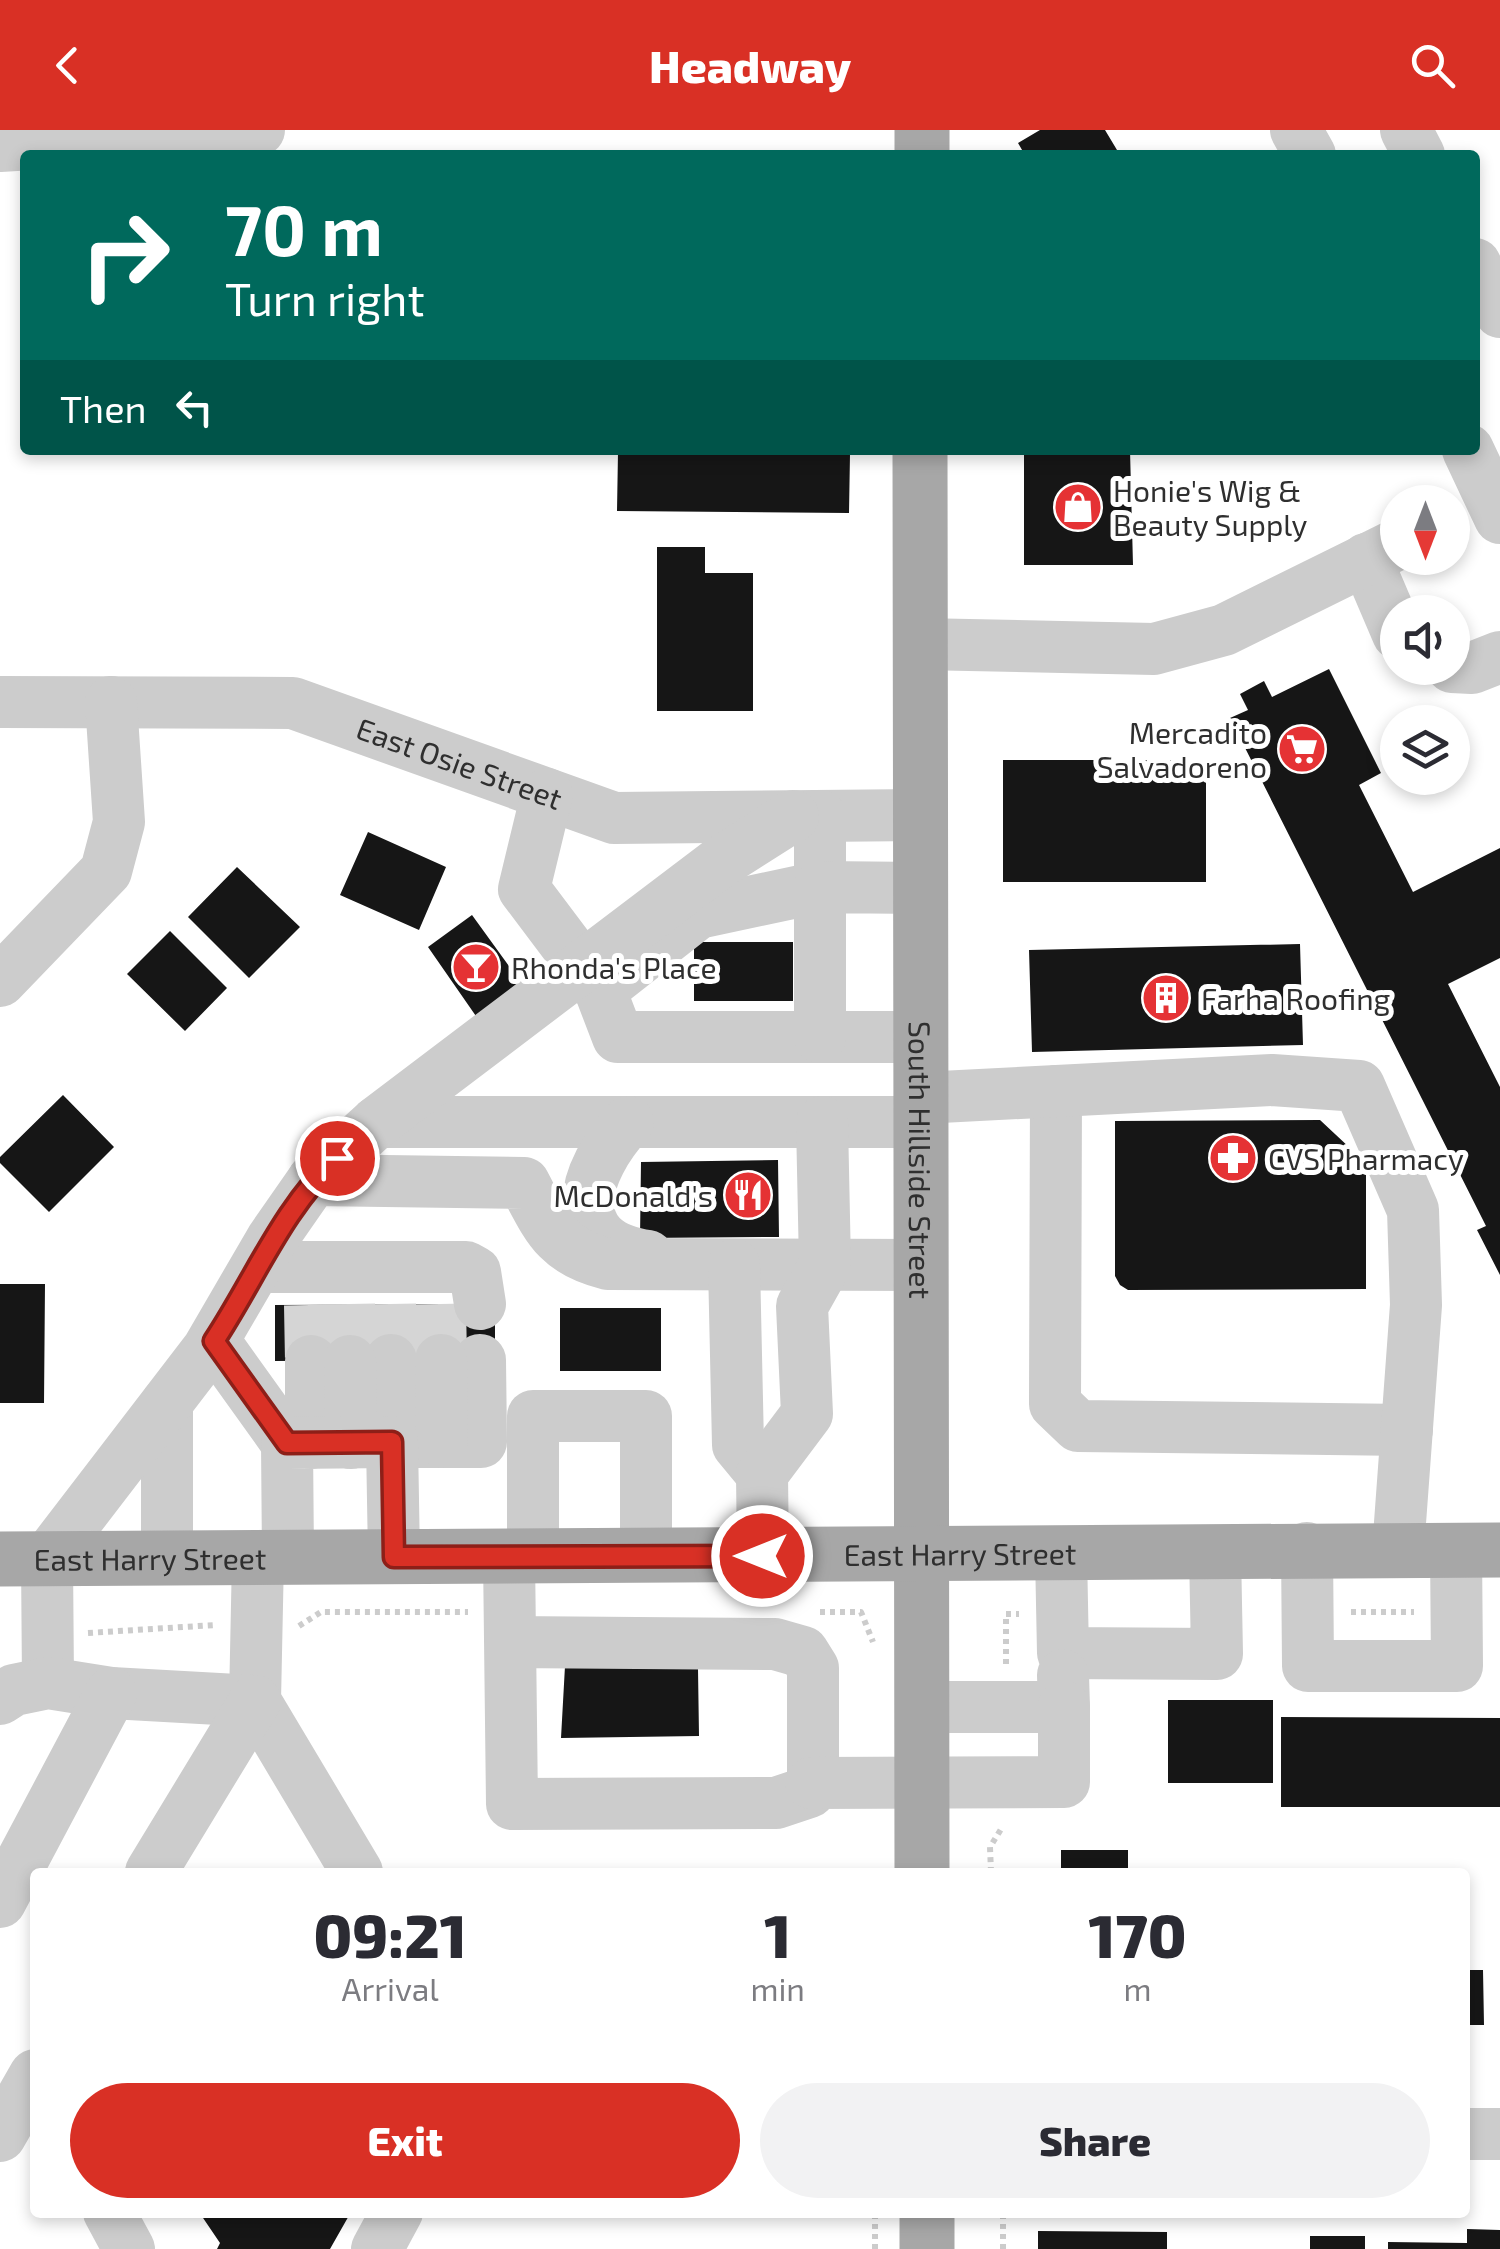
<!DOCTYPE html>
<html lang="en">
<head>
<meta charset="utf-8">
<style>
  body { margin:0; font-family:"Exo 2",sans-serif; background:#f2f2f3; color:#2b2b33; height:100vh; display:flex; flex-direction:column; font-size:38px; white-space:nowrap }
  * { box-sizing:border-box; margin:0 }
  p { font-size:32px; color:#7c7c81 }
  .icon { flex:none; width:55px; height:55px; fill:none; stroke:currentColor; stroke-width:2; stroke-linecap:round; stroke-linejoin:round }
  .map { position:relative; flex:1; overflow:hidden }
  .details { position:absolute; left:30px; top:1738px; width:1440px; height:350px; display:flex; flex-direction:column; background:#fff; border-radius:10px; box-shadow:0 5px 15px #0003 }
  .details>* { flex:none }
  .banner { position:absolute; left:20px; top:20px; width:1460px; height:305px; border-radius:10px; box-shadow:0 5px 15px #0003; background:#00695c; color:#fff; overflow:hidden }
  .needle { width:65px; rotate:180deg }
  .fabs { position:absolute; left:1380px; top:355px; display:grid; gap:20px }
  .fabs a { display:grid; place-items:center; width:90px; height:90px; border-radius:50%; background:#fff; box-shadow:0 5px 15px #0003; font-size:50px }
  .pin { position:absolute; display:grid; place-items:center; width:85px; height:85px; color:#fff; margin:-42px; border:5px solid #fff; border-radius:50%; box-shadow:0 2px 10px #0007 }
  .me { position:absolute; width:110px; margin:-55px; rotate:270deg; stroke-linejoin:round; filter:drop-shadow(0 0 8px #0008) }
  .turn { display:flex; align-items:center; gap:35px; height:210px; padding:0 40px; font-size:45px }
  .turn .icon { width:130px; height:130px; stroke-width:2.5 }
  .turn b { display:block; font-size:70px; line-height:85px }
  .then { display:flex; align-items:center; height:95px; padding:0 40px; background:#0003; gap:20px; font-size:38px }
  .eta { display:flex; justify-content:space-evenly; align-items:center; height:170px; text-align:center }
  .eta b { font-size:60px; font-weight:800; line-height:70px }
  .primary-button { display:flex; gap:20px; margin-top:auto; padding:20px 40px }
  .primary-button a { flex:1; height:115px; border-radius:60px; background:#d93025; color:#fff; font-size:40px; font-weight:800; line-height:115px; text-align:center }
  .primary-button a+a { background:#f2f2f3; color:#2b2b33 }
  header { display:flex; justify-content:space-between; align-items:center; height:130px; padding:0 40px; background:#d93025; color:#fff; font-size:45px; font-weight:800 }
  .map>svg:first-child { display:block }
</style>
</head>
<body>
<header><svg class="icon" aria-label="back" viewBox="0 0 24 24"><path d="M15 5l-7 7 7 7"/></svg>Headway<svg class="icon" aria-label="search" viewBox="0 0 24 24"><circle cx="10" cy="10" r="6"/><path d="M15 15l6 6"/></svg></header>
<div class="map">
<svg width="1500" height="2119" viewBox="0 0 1500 2119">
  <rect width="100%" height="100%" fill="#fff"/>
  <path fill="#161616" d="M1040,0h65l15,25h-95l-7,-12z
    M1024,320h106l3,115h-109z
    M618,322l232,2 -1,59 -232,-2z
    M657,417h48v26h48v138h-96z
    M1329,539l52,104 -22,12 54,107 87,-44v110l-52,26 52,103v188l-23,-45 9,-4 -256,-508 18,-8 -8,-16 24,-13 8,16z
    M1003,630h203v122h-203z
    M368,702l78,35 -27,63 -79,-35z
    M237,737l63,60 -51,51 -61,-61z
    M472,785l52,72 -46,32 -50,-72z
    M170,801l57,57 -42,43 -58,-57z
    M694,812h99v59h-99z
    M1300,814l3,101 -271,7 -3,-102z
    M63,965l51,52 -65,65 -49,-49v-6z
    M1320,990l46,43v126l-238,1 -8,-5 -5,-9v-155z
    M778,1030l1,77 -139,1 1,-76z
    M0,1154h45l-1,119h-44z
    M495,1174v56l-220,1v-56z
    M560,1178h101v63h-101z
    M565,1536l133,3 1,67 -138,2z
    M1168,1570h105v83h-105z
    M1281,1587l219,1v89h-219z
    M1061,1720h67v22h-67z
    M1465,1840h18l1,55h-19z
    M199,2082h152l-21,37h-113l3,-6z
    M1467,2099l33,1v19h-112v-7l79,1z
    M1038,2101l129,1v17h-129z
    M1310,2106h55v13h-55z"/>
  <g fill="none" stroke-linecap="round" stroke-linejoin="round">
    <path stroke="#d5d5d5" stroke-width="52" stroke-dasharray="52 26" stroke-linecap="butt" d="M349,1174l1,57
      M390,1174l1,56
      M440,1174l1,56
      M310,1175l1,56"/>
    <path stroke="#ccc" stroke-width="6" stroke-dasharray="5 5" stroke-linecap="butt" d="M820,1482h41l12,30
      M1351,1482h63
      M299,1496l22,-14h147
      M88,1503l127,-8
      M1006,1534v-50h13
      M991,1742l-1,-25 13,-21
      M875,2119v-37
      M1003,2119v-37"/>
    <g stroke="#ccc" stroke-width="52">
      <path d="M1296,0l14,25"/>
      <path d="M1406,0l13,25"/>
      <path d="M0,16l259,-16"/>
      <path d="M1475,134l25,48"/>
      <path d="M1468,320l32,68"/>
      <path d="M1366,429l32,75"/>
      <path d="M920,514l234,5 70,-19 174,-86"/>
      <path d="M1452,537l20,1 28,-11"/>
      <path id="s1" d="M0,572l293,1 321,115 307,-3"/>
      <path d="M547,664l-23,95 76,101"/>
      <path d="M820,686v71l-122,26 -98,77 18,47h303"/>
      <path d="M0,851l106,-110 13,-49 -8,-120"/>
      <path d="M820,907v-150l101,1"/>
      <path d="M1056,961l-1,313 23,22 329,4"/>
      <path d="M921,968l351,-18 87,6 54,124 3,95 -18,245"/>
      <path d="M377,992h544"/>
      <path d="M628,992c-45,49 -68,121 20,134"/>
      <path d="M313,1050l211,3c24,45 32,68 84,81l314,1"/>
      <path d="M734,1135l4,180 24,29"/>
      <path d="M258,1137h208l9,5 5,32"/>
      <path d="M214,1211l73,102"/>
      <path d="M391,1230l1,82h89l-1,-82"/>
      <path d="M441,1230l1,82"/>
      <path d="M311,1231v82"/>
      <path d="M350,1231l1,82"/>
      <path d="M167,1273v155"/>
      <path d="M1307,1418l1,118h149l-1,-117"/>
      <path d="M1061,1424l2,99 154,1 -2,-102"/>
      <path d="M763,1425l-1,-81 45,-60 -5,-108 23,-41 -3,-143"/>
      <path d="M509,1426l3,248 264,-1 33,-11 4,-17v-107l-10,-16 -28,-8 -265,-2"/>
      <path d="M533,1426v-140h113v140"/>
      <path d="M258,1427l-3,144 102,171"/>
      <path d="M288,1427l-1,-114 105,-1 2,115"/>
      <path d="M48,1553l-1,-124 161,-210 64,-110 41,-59 64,-58 342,-259 74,-47"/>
      <path d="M0,1569l14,-9 34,-7 63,10 144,8"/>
      <path d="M922,1577h142l-1,-32"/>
      <path d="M811,1653l253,-1v-75"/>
      <path d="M151,1742l104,-171"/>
      <path d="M0,1772l111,-209"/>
      <path d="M1465,2004h35"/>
      <path d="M0,2006l35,-61"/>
      <path d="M109,2082l20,37"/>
      <path d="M377,2119l20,-37"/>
    </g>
    <g stroke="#a7a7a7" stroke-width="55">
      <path d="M922,25v-25"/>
      <path id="s2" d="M920,320l2,1422"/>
      <path id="s3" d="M0,1429l1500,-9"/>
      <path d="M927,2082v37"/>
    </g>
  </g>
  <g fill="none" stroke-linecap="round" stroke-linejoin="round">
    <g stroke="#8d1f18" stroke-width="25">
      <path id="route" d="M337,1028c-55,51 -82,121 -123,183l73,102 105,-1 2,115 368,-1"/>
    </g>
    <use href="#route" stroke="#d93025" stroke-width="18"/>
  </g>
  <defs>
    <g id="shop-disc" transform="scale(2.5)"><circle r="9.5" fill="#e53234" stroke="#fff"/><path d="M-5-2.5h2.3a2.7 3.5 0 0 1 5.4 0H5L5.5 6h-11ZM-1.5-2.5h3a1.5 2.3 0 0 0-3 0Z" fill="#fff"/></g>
    <g id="supermarket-disc" transform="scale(2.5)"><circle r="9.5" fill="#e53234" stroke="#fff"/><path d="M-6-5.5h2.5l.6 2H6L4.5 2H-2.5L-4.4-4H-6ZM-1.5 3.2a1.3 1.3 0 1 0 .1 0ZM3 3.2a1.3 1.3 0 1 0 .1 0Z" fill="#fff"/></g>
    <g id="bar-disc" transform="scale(2.5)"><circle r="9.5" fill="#e53234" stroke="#fff"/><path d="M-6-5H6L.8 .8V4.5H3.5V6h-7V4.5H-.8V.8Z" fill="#fff"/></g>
    <g id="building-disc" transform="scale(2.5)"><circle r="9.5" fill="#e53234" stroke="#fff"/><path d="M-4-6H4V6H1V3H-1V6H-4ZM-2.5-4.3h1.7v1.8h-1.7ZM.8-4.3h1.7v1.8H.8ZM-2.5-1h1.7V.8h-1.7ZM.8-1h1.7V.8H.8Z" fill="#fff"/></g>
    <g id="pharmacy-disc" transform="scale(2.5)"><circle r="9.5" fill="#e53234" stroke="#fff"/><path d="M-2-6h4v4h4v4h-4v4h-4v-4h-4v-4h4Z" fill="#fff"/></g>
    <g id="restaurant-disc" transform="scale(2.5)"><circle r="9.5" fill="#e53234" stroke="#fff"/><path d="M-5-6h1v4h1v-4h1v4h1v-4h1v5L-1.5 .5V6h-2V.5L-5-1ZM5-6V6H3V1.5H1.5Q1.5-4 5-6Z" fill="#fff"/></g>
  </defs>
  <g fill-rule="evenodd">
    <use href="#shop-disc" x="1078" y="377"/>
    <use href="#supermarket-disc" x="1302" y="619"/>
    <use href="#bar-disc" x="476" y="837"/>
    <use href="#building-disc" x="1166" y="868"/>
    <use href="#pharmacy-disc" x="1233" y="1028"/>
    <use href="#restaurant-disc" x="748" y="1065"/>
  </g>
  <g text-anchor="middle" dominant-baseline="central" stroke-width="10" stroke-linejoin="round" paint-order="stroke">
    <g font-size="30" fill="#2f2f2f" stroke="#fff" text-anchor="start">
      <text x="1113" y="360">Honie's Wig &amp;<tspan x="1113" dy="34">Beauty Supply</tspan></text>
      <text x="1267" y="602" text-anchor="end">Mercadito<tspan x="1267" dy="34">Salvadoreno</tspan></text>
      <text x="511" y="837">Rhonda's Place</text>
      <text x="1201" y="868">Farha Roofing</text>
      <text x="1268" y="1028">CVS Pharmacy</text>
      <text x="713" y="1065" text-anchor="end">McDonald's</text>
    </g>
    <g font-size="30" fill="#2f2f2f" stroke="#fff">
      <text stroke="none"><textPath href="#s1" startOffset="470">East Osie Street</textPath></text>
      <text stroke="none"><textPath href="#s2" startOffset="710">South Hillside Street</textPath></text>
      <text stroke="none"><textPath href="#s3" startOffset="960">East Harry Street</textPath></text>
      <text stroke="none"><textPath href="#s3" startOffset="150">East Harry Street</textPath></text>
    </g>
  </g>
</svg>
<div class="fabs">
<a><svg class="needle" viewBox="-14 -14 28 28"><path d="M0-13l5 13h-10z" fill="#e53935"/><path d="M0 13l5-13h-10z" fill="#7c7c81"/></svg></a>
<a><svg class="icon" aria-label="sound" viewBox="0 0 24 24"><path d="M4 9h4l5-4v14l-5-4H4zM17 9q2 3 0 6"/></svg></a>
<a><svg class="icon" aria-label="layers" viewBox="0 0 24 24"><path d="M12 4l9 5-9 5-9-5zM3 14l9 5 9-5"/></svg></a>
</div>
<div class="pin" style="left:337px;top:1028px;background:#d93025"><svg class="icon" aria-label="arrive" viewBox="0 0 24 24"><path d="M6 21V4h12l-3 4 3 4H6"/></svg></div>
<svg class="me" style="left:762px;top:1426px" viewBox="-20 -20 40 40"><circle r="17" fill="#d93025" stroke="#fff" stroke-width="3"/><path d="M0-11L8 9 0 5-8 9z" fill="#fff"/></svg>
<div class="banner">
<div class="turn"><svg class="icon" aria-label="right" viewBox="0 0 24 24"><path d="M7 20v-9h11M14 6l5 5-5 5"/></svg><div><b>70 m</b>Turn right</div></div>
<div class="then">Then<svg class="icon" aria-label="left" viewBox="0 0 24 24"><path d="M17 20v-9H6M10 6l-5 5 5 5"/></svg></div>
</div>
<section class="details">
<div class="eta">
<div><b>09:21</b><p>Arrival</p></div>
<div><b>1</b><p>min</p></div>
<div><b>170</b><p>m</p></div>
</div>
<div class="primary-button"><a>Exit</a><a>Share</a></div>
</section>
</div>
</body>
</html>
